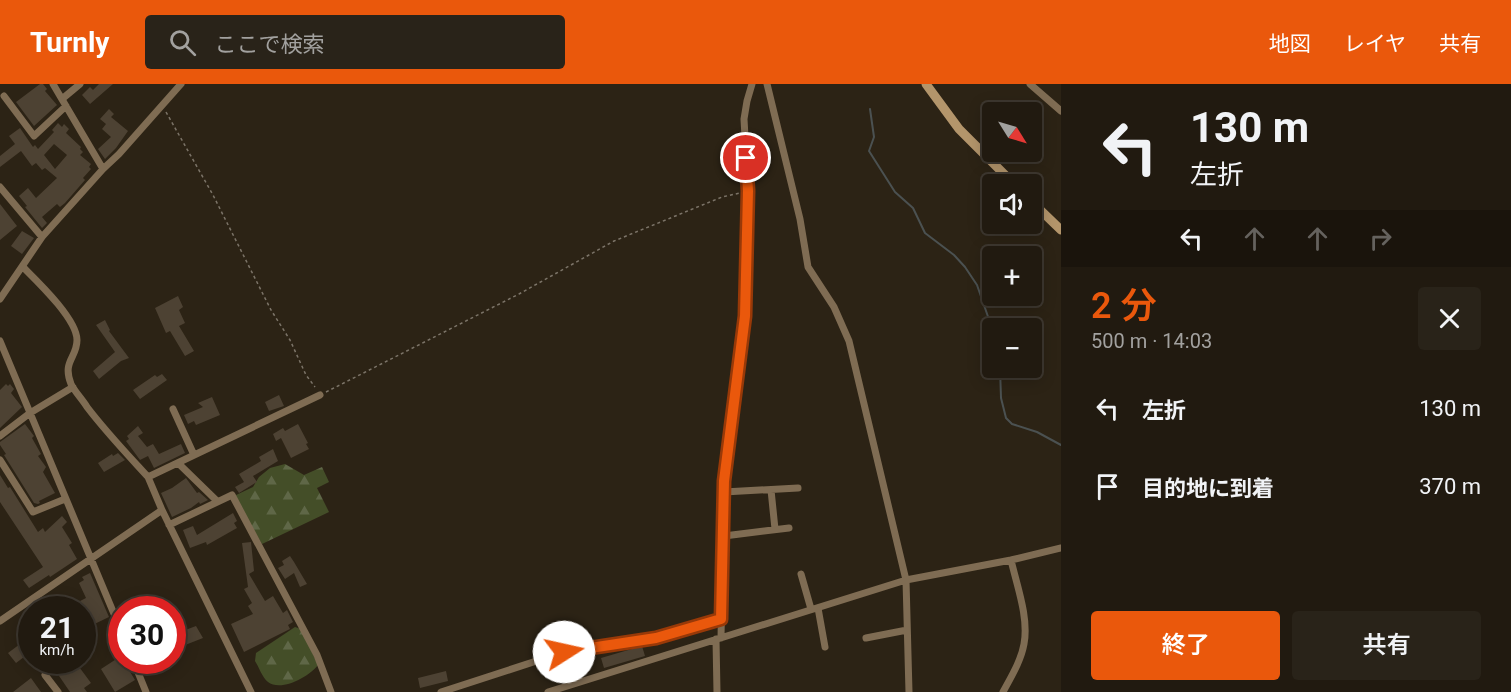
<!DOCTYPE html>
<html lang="ja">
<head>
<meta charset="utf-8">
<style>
  body { margin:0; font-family:Roboto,"Noto Sans JP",sans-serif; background:#292319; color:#f1f3f6; height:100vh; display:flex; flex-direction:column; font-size:22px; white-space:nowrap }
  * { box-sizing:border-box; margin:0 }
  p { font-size:20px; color:#a2a19f }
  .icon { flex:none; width:33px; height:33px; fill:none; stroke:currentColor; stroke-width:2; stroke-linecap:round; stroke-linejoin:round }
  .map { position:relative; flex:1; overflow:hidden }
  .sheet { display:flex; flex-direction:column; background:#211a10; width:450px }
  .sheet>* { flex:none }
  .top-card { background:#211a10; color:#f1f3f6; overflow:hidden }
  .needle { width:39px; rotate:127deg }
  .buttons { position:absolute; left:982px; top:18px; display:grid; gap:12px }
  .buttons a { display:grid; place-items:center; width:60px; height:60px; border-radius:6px; background:#211a10; box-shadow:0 3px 15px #0003,0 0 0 2px #3e3830; font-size:30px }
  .speed { position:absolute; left:18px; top:512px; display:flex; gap:12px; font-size:30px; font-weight:700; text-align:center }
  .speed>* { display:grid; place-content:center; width:78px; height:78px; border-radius:50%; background:#211a10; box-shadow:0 3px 15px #0003,0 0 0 2px #3e3830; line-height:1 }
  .speed small { font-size:15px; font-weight:400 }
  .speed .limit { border:9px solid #d22; background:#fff; color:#111 }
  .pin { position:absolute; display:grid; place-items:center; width:51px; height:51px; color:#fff; margin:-26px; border:3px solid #fff; border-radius:50%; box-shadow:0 2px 6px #0007 }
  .me { position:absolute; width:66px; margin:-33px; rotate:80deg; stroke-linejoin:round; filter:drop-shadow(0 0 4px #0008) }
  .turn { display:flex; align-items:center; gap:21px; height:126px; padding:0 30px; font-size:27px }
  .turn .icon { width:78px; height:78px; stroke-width:2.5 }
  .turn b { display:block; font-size:42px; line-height:51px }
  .lanes { display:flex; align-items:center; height:57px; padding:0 30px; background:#0003; justify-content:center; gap:30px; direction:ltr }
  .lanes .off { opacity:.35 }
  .round { display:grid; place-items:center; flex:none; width:63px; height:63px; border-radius:6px; background:#292319 }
  .summary { display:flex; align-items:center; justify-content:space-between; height:102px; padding:0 30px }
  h1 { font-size:36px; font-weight:600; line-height:45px; color:#ea580c }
  .action { display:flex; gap:12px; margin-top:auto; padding:12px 30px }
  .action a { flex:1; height:69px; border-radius:6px; background:#ea580c; color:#fff; font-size:24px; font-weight:600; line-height:69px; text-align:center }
  .action a+a { background:#292319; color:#f1f3f6 }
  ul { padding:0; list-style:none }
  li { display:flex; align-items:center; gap:18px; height:78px; padding:0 30px }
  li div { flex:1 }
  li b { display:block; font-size:22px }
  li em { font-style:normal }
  header { display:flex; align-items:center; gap:36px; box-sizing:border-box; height:84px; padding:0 30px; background:#ea580c; color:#fff }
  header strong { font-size:28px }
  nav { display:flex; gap:33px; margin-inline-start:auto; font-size:21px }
  .search { width:420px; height:54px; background:#292319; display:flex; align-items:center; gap:15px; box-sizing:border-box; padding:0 21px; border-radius:6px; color:#a2a19f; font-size:22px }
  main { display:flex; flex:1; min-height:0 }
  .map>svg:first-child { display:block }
</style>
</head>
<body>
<header>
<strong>Turnly</strong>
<div class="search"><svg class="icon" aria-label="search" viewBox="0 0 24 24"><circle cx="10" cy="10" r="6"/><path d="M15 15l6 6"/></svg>ここで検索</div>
<nav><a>地図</a><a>レイヤ</a><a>共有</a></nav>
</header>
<main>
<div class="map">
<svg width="1061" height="608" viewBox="0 0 1061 608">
  <defs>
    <pattern id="forest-firs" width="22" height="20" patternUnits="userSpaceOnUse" patternTransform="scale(1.5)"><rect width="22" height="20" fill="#444e28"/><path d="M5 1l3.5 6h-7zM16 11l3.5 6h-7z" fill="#5f6747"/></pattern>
  </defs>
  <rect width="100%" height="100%" fill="#2c2315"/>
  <path fill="url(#forest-firs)" d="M285,380l19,11 18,-8 7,15 -12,6 12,24 -67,32 -28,-48 19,-9 6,-10 11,-9z
    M295,543l6,2 17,36c-9,12 -37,27 -50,17 -6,-5 -9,-15 -13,-21l1,-8z"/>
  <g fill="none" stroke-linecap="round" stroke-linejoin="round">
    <path stroke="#4b5151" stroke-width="2" d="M870,25l4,28 -5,14 26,41 18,16 12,25 29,22 11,12 12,18 16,46
      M1000,284l1,30 5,20 6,6 25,8 24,13"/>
  </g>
  <path fill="#4d4233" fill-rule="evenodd" d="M40,0h3l4,5 -2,2 12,14 -23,21 -18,-24z
    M99,0h14l-23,20 -8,-9 8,-8 3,3z
    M109,25l5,5 -3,3 17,14 -12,17 -11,11 -7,-10 13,-12 -9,-8 4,-5 -6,-5z
    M58,39l4,4 2,-3 5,5 -3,4 15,14 -1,2 3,3 -3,3 11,9 -2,3 2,2 -8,9 2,2 -20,23 -5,4 -3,-3 -15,13 5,6 -5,5 -17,-21 2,-1 -8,-10 9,-8 8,10 21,-20 -12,-10 -3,2 -6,-7 -4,3 -11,-15 -21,16v-11l15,-12 -6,-8 11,-8 13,19 2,-2 3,4 16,-17 -2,-2zM54,60l13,11 -12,14 -11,-14z
    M0,120l17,22 -17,14z
    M22,147l12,7 -12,16 -11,-8z
    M178,212l5,11 -4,3 6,13 -6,3 15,25 -9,5 -15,-25 -4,2 -11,-25z
    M105,236l5,10 -1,1 20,27 -8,3 -22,18 -6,-8 22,-19 -19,-27z
    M162,290l5,6 -27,19 -7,-9 22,-15 2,2z
    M6,300l2,2 2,-2 4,5 -3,4 11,14 -22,21v-38z
    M279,311l5,11 -15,5 -4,-9z
    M212,313l8,18 -24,10 -2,-4 -6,3 -4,-9 19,-8 -5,-4z
    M25,340l9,12 -2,2 9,16 -3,2 8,11 -3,5 12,21 -16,8 1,2 -2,1 -4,-1 -30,-48 2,-1 -6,-9v-3z
    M298,340l10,19 -2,1 3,5 -18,9 -10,-20 -5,3 -3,-7 10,-6 2,3z
    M138,342l5,7 -5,3 9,11 6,-3 6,10 22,-10 4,9 -31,15 -6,-12 -8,4 -14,-19 3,-2 -2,-3z
    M273,365l5,12 -25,15 4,6 -18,11 -4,-6 9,-5 -5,-8 22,-13 -2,-4z
    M118,369l7,7 -21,12 -6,-9 14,-9 1,2z
    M0,391l8,13 2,-1 28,45 5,-4 2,4 17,-16 5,6 -5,5 10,16 -3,2 8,14 -27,18 -1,-2 -20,13 -6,-8 20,-13 -43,-65z
    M186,394l11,15 2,-1 9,8 -8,4 -1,-2 -8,6 -19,9 -11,-24 11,-5z
    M233,429l4,8 -3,2 3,5 -30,17 -1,-3 -16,6 -7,-18 10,-4 4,9z
    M251,458l3,29 -5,3 16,27 8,-5 10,17 4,-3 6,12 -5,3 2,4 -46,23 -13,-28 22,-10 -5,-8 4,-3 -8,-14 4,-2 -6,-44z
    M290,472l4,6 13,22 -7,3 -6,-14 -9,6 -7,-11 6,-3 -2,-4z
    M90,489l19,44 -27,13v-8l6,-5 -8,-16 6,-3 -7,-15 5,-3 -2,-3z
    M196,542l7,12 -28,11 -3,-14z
    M32,556v11l-16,12 -8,-10 12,-9 2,3z
    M642,562l3,10 -41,12 -3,-10z
    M121,572l1,4h1l12,20 -20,12 -14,-23z
    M46,576h28l17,23 -7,5 3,4h-17l-15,-22 -3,2 -5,-7 2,-1z
    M446,587l2,10 -28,7 -2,-10z
    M31,594l10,14h-28z"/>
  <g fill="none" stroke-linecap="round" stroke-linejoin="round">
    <path stroke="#7c7468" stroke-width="1.5" stroke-dasharray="3 3" stroke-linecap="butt" d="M166,28l47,83 58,115 19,30 16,35 9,12
      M326,308l193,-98 95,-53 108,-44 18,-4"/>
    <path stroke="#7f6c53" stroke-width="7" d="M53,0l50,85
      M767,0l33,135 8,48 26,40 15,34 57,239 3,112
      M1030,0l31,27
      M4,12l30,40 32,-30
      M62,15l18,-15
      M0,103l42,50
      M23,183c14,14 54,52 54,73 0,18 -15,21 -6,44 4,8 11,15 16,23 19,25 40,47 61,70
      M0,215l42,-62 61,-68 16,-15 62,-70
      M0,257l122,292
      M173,325l21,46
      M0,352l30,-23 43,-26
      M0,376l33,52 32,-13
      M178,379l39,38
      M771,406l4,39
      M724,408l74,-4
      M162,426l89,182
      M169,441l63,-30 85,160 14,37
      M724,452l65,-8
      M801,490l10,35
      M818,524l7,39
      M0,537l162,-111 -14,-33 172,-82
      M721,554l3,-157 21,-165 3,-125 -4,-72 3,-18 5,-17
      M866,554l41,-8
      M716,555l1,53
      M133,576l13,32
      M45,591l13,17
      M441,608l123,-40 92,-14 65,-19
      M548,608l358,-112 105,-20 50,-12
      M1003,608c8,-15 18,-31 21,-48 5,-26 -7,-58 -13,-84"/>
    <path stroke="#b3956b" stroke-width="9" d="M926,0l33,45 55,55
      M1032,118l29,28"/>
  </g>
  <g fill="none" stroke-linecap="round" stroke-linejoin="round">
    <g stroke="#983908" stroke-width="15">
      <path id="route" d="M564,568l92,-14 65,-19 3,-138 21,-165 3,-125 -2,-33"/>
    </g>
    <use href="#route" stroke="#ea580c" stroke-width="10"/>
  </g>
</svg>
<div class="buttons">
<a><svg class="needle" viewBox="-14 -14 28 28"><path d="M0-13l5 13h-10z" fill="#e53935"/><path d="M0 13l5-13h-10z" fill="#a2a19f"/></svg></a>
<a><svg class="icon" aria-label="sound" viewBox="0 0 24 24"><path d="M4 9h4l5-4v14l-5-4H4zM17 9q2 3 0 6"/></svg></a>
<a>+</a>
<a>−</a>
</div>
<div class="speed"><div>21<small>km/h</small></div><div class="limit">30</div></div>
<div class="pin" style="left:746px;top:74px;background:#d93025"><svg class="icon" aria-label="arrive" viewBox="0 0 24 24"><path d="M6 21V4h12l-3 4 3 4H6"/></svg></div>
<svg class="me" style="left:564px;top:568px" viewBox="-20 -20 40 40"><circle r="19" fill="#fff"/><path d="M0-13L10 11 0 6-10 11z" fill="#ea580c"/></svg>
</div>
<section class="sheet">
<div class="top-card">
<div class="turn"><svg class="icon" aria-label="left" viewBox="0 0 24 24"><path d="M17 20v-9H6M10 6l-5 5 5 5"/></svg><div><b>130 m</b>左折</div></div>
<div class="lanes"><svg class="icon" aria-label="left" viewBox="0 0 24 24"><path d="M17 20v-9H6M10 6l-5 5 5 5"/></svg><svg class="icon off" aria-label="ahead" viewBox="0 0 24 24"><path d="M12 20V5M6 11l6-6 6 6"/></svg><svg class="icon off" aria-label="ahead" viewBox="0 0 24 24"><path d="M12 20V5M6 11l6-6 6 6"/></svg><svg class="icon off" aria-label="right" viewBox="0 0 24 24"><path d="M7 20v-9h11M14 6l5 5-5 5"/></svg></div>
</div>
<div class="summary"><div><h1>2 分</h1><p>500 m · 14:03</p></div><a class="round"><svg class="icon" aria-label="close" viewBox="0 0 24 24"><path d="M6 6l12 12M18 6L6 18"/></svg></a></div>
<ul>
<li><svg class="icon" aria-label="left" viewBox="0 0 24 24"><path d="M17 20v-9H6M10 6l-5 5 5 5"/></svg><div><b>左折</b></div><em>130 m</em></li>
<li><svg class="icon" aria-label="arrive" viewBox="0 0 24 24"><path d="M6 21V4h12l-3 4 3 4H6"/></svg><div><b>目的地に到着</b></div><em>370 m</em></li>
</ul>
<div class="action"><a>終了</a><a>共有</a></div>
</section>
</main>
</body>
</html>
